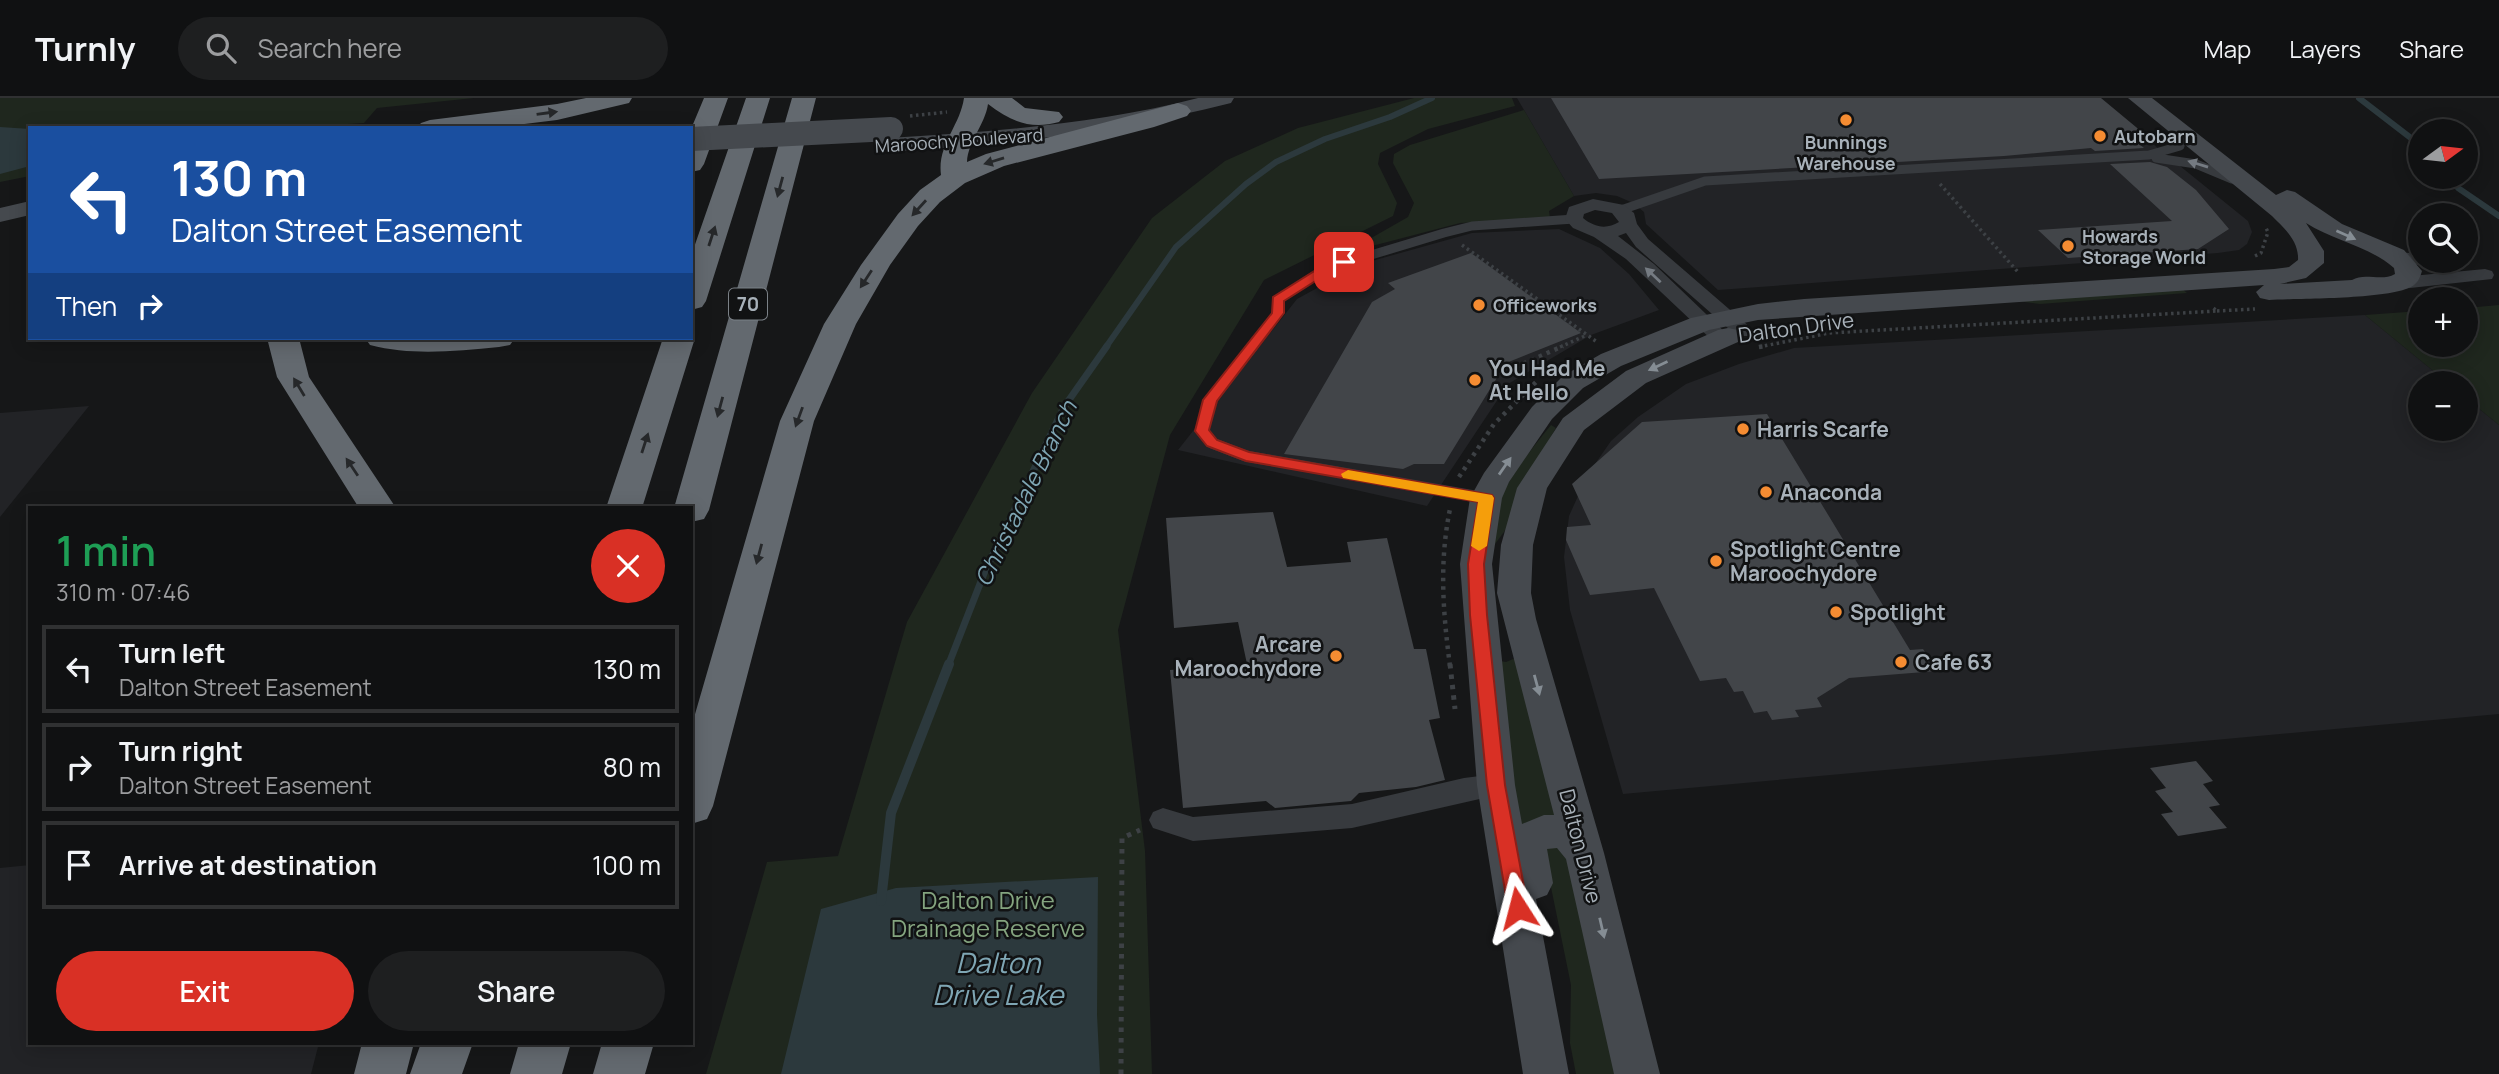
<!DOCTYPE html>
<html lang="en">
<head>
<meta charset="utf-8">
<style>
  body { margin:0; font-family:Manrope,sans-serif; background:#1e1f20; color:#f1f3f6; height:100vh; display:flex; flex-direction:column; font-size:26px; white-space:nowrap }
  * { box-sizing:border-box; margin:0 }
  p { font-size:23px; color:#9c9d9f }
  .icon { flex:none; width:38px; height:38px; fill:none; stroke:currentColor; stroke-width:2; stroke-linecap:round; stroke-linejoin:round }
  .map { position:relative; flex:1; overflow:hidden }
  .side { position:absolute; left:28px; top:408px; width:665px; height:539px; display:flex; flex-direction:column; background:#101112; border-radius:0px; box-shadow:0 4px 18px #0003,0 0 0 2px #303132 }
  .side>* { flex:none }
  .guide { position:absolute; left:28px; top:28px; width:665px; height:214px; border-radius:0px; box-shadow:0 4px 18px #0003,0 0 0 2px #303132; background:#1a4fa0; color:#fff; overflow:hidden }
  .needle { width:46px; rotate:75deg }
  .tools { position:absolute; left:2408px; top:21px; display:grid; gap:14px }
  .tools a { display:grid; place-items:center; width:70px; height:70px; border-radius:50%; background:#101112; box-shadow:0 4px 18px #0003,0 0 0 2px #303132; font-size:35px }
  .pin { position:absolute; display:grid; place-items:center; width:60px; height:60px; color:#fff; margin:-30px; border-radius:14px; box-shadow:0 4px 10px #0006 }
  .me { position:absolute; width:77px; margin:-38px; rotate:351deg; stroke-linejoin:round; filter:drop-shadow(0 0 5px #0008) }
  .turn { display:flex; align-items:center; gap:24px; height:147px; padding:0 28px; font-size:32px }
  .turn .icon { width:91px; height:91px; stroke-width:2.5 }
  .turn b { display:block; font-size:49px; line-height:60px }
  .then { display:flex; align-items:center; height:66px; padding:0 28px; background:#0003; gap:14px; font-size:26px }
  .round { display:grid; place-items:center; flex:none; width:74px; height:74px; border-radius:37px; background:#1e1f20 }
  .overview { display:flex; align-items:center; justify-content:space-between; height:119px; padding:0 28px }
  h1 { font-size:42px; font-weight:600; line-height:52px; color:#1e9e55 }
  .primary-button { display:flex; gap:14px; margin-top:auto; padding:14px 28px }
  .primary-button a { flex:1; height:80px; border-radius:42px; background:#d93025; color:#fff; font-size:28px; font-weight:600; line-height:80px; text-align:center }
  .primary-button a+a { background:#1e1f20; color:#f1f3f6 }
  ul { padding:0; list-style:none }
  li { display:flex; align-items:center; gap:21px; height:88px; margin:0 14px 10px; padding:0 14px; border:4px solid #303132; border-radius:0px }
  li div { flex:1 }
  li b { display:block; font-size:26px }
  li em { font-style:normal }
  header { display:flex; align-items:center; gap:42px; box-sizing:border-box; height:98px; padding:0 35px; background:#101112; border-bottom:2px solid #303132 }
  header strong { font-size:33px }
  nav { display:flex; gap:38px; margin-inline-start:auto; font-size:24px }
  .search { width:490px; height:63px; background:#1e1f20; display:flex; align-items:center; gap:18px; box-sizing:border-box; padding:0 24px; border-radius:38px; color:#9c9d9f; font-size:26px }
  .map>svg:first-child { display:block }
</style>
</head>
<body>
<header>
<strong>Turnly</strong>
<div class="search"><svg class="icon" aria-label="search" viewBox="0 0 24 24"><circle cx="10" cy="10" r="6"/><path d="M15 15l6 6"/></svg>Search here</div>
<nav><a>Map</a><a>Layers</a><a>Share</a></nav>
</header>
<div class="map">
<svg width="2499" height="976" viewBox="0 0 2499 976">
  <rect width="100%" height="100%" fill="#161718"/>
  <path fill="#222326" d="M1517,0h579l152,123 4,11 -5,12 -8,6 -21,3 -500,37 -72,-66 -2,-12 -11,-9 -16,-7 -21,-3 -22,3z
    M1559,131l41,19 29,26 30,36 -68,25 -83,49 -81,122 -249,-56 119,-151 64,-35 111,-31z
    M2365,217l83,68h-28v46h46v-31l33,27v289l-876,80 -53,-184 -6,-53 5,-41 19,-42 23,-33 27,-24 48,-33 53,-20 55,-16z
    M89,308l-89,111v-104z
    M30,767v178h289l-8,31h-311v-206z"/>
  <path fill="#1f271e" d="M0,0h474l-97,10 -13,15 -80,5h-254v48l-30,6z
    M1414,0h98l3,8 -87,23 -48,24 -2,11 19,39 -4,13 -129,64 -94,155 -52,195 27,221 7,223h-446l61,-212 71,-6 69,-234 125,-229 120,-175 73,-57 73,-33z
    M1524,12l50,86 -25,15 1,7 -90,5 -115,30 63,-36 6,-14 -21,-40 1,-9 16,-9z
    M2179,188l8,7 -147,11 -45,-6z
    M2499,207v120l-33,-27v-15h-18l-83,-68 55,-4v34h46v-37z
    M1551,327l5,3 -23,39 -23,57 -18,24v45c-2,-15 -8,-34 -6,-49 7,-47 36,-84 65,-119z
    M1518,559l43,165 -43,14 -24,-176 12,2z
    M1551,745l12,2 57,229h-44l-6,-31 1,-58 -27,-132z"/>
  <path fill="#2c393d" d="M0,29l30,2v37l-30,8z
    M1098,779l-1,138 3,59h-319l40,-165 75,-21z"/>
  <g fill="none" stroke-linecap="round" stroke-linejoin="round">
    <path stroke="#2c393d" stroke-width="6" d="M2359,0l61,47
      M2451,79l7,11 41,28
      M1106,249l70,-100 70,-63 30,-22 49,-23 65,-22 42,-19"/>
    <path stroke="#2c393d" stroke-width="7" d="M948,568l37,-95 79,-164 43,-61"/>
    <path stroke="#2c393d" stroke-width="10" d="M881,803l10,-88 58,-149"/>
  </g>
  <path fill="#424549" d="M1551,0h550l53,44 -16,1 6,5 -49,3 -4,-3 -87,8 -405,23z
    M2150,64l17,5 29,23 33,39 -31,20 -130,9 -30,-28 134,-9 -62,-57z
    M1471,155l110,80 -75,30 -62,101h-30l-11,5 -119,-15 88,-152 23,-13 -7,-6z
    M1767,316l143,236 13,-1 14,22 -88,7 -32,20 5,9 -27,3 4,7 -27,3 -5,-9 -13,2 -11,-22 -9,1 -8,-14 -26,3 -46,-93 -64,7 -24,-55 1,-13 24,-2 -19,-41 70,-62z
    M1273,414l14,55 64,-5 -4,-20 40,-4 27,111h12l14,69 -11,2 16,60 -29,7 -57,6 -8,8 -76,7 -9,-7 -83,7 -13,-138 77,-6 -9,-42 -64,6 -8,-110z
    M2196,663l17,20 -10,3 17,21 -11,2 18,21 -49,8 -17,-22 12,-2 -18,-21 11,-3 -16,-20z"/>
  <g fill="none" stroke-linecap="round" stroke-linejoin="round">
    <path stroke="#3d4145" stroke-width="3.5" stroke-dasharray="2.5 3.5" stroke-linecap="butt" d="M910,18l37,-4
      M1940,86l78,88
      M1462,147l135,97
      M2255,158l6,-3 7,-21 -2,-4
      M2217,213l38,-2
      M1560,249l27,-12
      M1759,249l70,-14 388,-22 -5,-4"/>
    <path stroke="#3d4145" stroke-width="4.5" stroke-dasharray="3.5 5" stroke-linecap="butt" d="M1759,249l7,-1
      M1500,276l63,-28
      M1459,379l35,-53 45,-45
      M1450,568c-7,-53 -11,-104 0,-157"/>
    <path stroke="#3d4145" stroke-width="5" stroke-dasharray="4.5 6" stroke-linecap="butt" d="M1450,566l5,45
      M1121,976l1,-236 18,-8"/>
    <path stroke="#373a3e" stroke-width="9" d="M2156,60l40,6 36,15
      M1621,112l84,-29 444,-26 31,-9 2,-13
      M1251,249l27,-34 -1,-13 51,-32 116,-35 28,-7 102,-7"/>
    <path stroke="#373a3e" stroke-width="11" d="M1253,248l-43,54 -8,31 10,12 34,13 240,42"/>
    <path fill="#373a3e" fill-rule="evenodd" d="M1593,101l31,6 10,8 3,11 11,15 103,89 3,4 -3,4h-14l-101,-89 -10,-14 -8,3 36,28 77,74 -3,4h-14l-88,-83 -32,-22 -21,-9 -8,-9 4,-12zM1595,112l17,3 7,9c-13,8 -25,5 -36,-4l1,-4z
      M2398,154l22,2v7h45l1,2 -9,6 -66,-7 -2,-4z
      M2485,171l7,2 2,4 -2,4 -91,10 -10,-6 10,-6z
      M1496,676l10,3 4,8 -4,8 -154,35 -159,13 -40,-13 -4,-8 4,-8 10,-4 30,9 159,-13 112,-26z"/>
    <path fill="#45494e" fill-rule="evenodd" d="M1198,0h36l-3,5c-113,29 -227,42 -343,49l-8,-2 -3,-5 3,-5 8,-2c104,-6 209,-14 310,-40z
      M2128,0h24l124,97 11,-5 8,2 47,32 62,26 18,21c-2,6 -3,10 -8,14 -20,15 -116,13 -145,15l-9,-2 -4,-6 8,-7 -506,35 -49,10 -88,36 -38,22 -31,31 -43,63 -7,16 -10,66 23,221 7,39 22,-9h10l-57,-222 4,-48 16,-57 46,-70 63,-47 92,-41 10,-2 10,2 4,6 -4,6 -92,41 -62,47 -37,58 -14,57 -2,48 5,26 68,234 56,221h-46l-48,-215 -9,-11 -10,1 6,34 -6,12 -11,4 33,175h-46l-46,-289 -17,-221 10,-66 14,-25 48,-66 31,-31 38,-22 90,-36 67,-14 46,-5 470,-30 15,-2 9,-7c1,-19 -13,-31 -26,-44zM2306,125c28,18 63,23 88,45l1,6c-14,8 -30,-2 -43,6l-72,4 26,-6 18,-15v-12z
      M30,103v14l-30,7v-14z"/>
    <path fill="#63696f" fill-rule="evenodd" d="M586,0h46l-3,5 -72,17 -65,8h-75l4,-5 9,-3 127,-16z
      M704,0h24l-24,66 -4,6 -9,2v-43z
      M746,0h24l-64,203 -4,6 -11,3v-54z
      M792,0h24l-107,412 -5,9 -13,3v-14h-17z
      M964,0h48l13,10 34,4 4,5 -4,5c-29,8 -49,-1 -71,-18 -3,21 -20,37 -21,58l19,-8 192,-51 9,3 4,5 -4,5 -33,11 -150,39 -39,17 -25,19 -22,24 -28,39 -34,59 -42,97 -101,385 -6,13 -16,5v-96l89,-307 44,-97 37,-59 37,-51 22,-24 21,-15c-4,-30 19,-49 23,-77z
      M691,235l4,5 -53,170h-36l57,-170h28z
      M267,240h32l10,39 87,131h-37l-82,-131z
      M365,240h150l-5,7 -11,2c-44,4 -86,9 -129,-2z
      M362,945h52l-8,31h-52z
      M421,945h52l-11,31h-52z
      M519,945h52l-9,31h-52z
      M602,945h52l-9,31h-52z"/>
    <path stroke="#45494e" stroke-width="24" d="M691,41l200,-10"/>
  </g>
  <defs><path id="oneway-solid" d="M-6-.8H1V-3.2L6.5 0L1 3.2V.8H-6Z" transform="scale(1.75)"/></defs>
  <g fill="#26282a">
    <use href="#oneway-solid" transform="translate(547 15) rotate(-8)"/>
    <use href="#oneway-solid" transform="translate(994 63) rotate(163)"/>
    <use href="#oneway-solid" transform="translate(780 89) rotate(105)"/>
    <use href="#oneway-solid" transform="translate(919 110) rotate(132)"/>
    <use href="#oneway-solid" transform="translate(712 138) rotate(-72)"/>
    <use href="#oneway-solid" transform="translate(866 181) rotate(123)"/>
    <use href="#oneway-solid" transform="translate(299 289) rotate(-121)"/>
    <use href="#oneway-solid" transform="translate(720 309) rotate(105)"/>
    <use href="#oneway-solid" transform="translate(799 319) rotate(110)"/>
    <use href="#oneway-solid" transform="translate(645 345) rotate(-72)"/>
    <use href="#oneway-solid" transform="translate(352 369) rotate(-124)"/>
    <use href="#oneway-solid" transform="translate(759 456) rotate(105)"/>
  </g>
  <g fill="#757b82">
    <use href="#oneway-solid" transform="translate(2198 66) rotate(-163)"/>
    <use href="#oneway-solid" transform="translate(1653 177) rotate(-137)"/>
  </g>
  <g fill="#858d94">
    <use href="#oneway-solid" transform="translate(2346 137) rotate(24)"/>
    <use href="#oneway-solid" transform="translate(1658 268) rotate(155)"/>
    <use href="#oneway-solid" transform="translate(1505 368) rotate(-55)"/>
    <use href="#oneway-solid" transform="translate(1537 587) rotate(75)"/>
    <use href="#oneway-solid" transform="translate(1602 830) rotate(77)"/>
  </g>
  <path fill="#d93025" stroke="#8d1f18" stroke-width="2" d="M1344,161l4,1v5l-15,5 -49,31v12l-67,88 -8,29 8,10 32,12 243,43 2,3 -10,66 3,51 18,170 23,123 -3,6 -7,3 -7,-3 -3,-6 -21,-123 -17,-170 -2,-51 10,-62 -232,-41 -39,-15 -12,-15 8,-31 69,-87 1,-16 51,-32z"/>
  <path fill="#f59e0b" d="M1348,372l144,25 2,3 -7,48 -8,5 -8,-5 7,-44 -135,-24 -2,-4z"/>
  <g fill="#f58c32" stroke="#111213" stroke-width="2.5">
    <circle cx="1846" cy="22" r="7"/>
    <circle cx="2100" cy="38" r="7"/>
    <circle cx="2068" cy="148" r="7"/>
    <circle cx="1479" cy="207" r="7"/>
    <circle cx="1475" cy="282" r="7"/>
    <circle cx="1743" cy="331" r="7"/>
    <circle cx="1766" cy="394" r="7"/>
    <circle cx="1716" cy="463" r="7"/>
    <circle cx="1836" cy="514" r="7"/>
    <circle cx="1336" cy="558" r="7"/>
    <circle cx="1901" cy="564" r="7"/>
  </g>
  <g text-anchor="middle" dominant-baseline="central" stroke-width="5" stroke-linejoin="round" paint-order="stroke">
    <g font-size="18" font-weight="bold" fill="#a8b1b9" stroke="#111213" text-anchor="start">
      <text x="2114" y="38">Autobarn</text>
      <text x="1846" y="44" text-anchor="middle">Bunnings<tspan x="1846" dy="21">Warehouse</tspan></text>
      <text x="2082" y="138">Howards<tspan x="2082" dy="21">Storage World</tspan></text>
      <text x="1493" y="207">Officeworks</text>
    </g>
    <g font-size="18" fill="#a8b1b9" stroke="#111213">
      <text transform="translate(959 42) rotate(-4)">Maroochy Boulevard</text>
    </g>
    <rect fill="#111213" stroke="#7b8187" stroke-width="2" x="729" y="190.5" width="38" height="31" rx="5"/>
    <g font-size="19" font-weight="bold" fill="#a8b1b9">
      <text x="748" y="206">70</text>
    </g>
    <g font-size="21" fill="#a8b1b9" stroke="#111213">
      <text transform="translate(1796 229) rotate(-8)">Dalton Drive</text>
      <text transform="translate(1581 748) rotate(76)">Dalton Drive</text>
    </g>
    <g font-size="21" font-weight="bold" fill="#a8b1b9" stroke="#111213" text-anchor="start">
      <text x="1489" y="270">You Had Me<tspan x="1489" dy="24">At Hello</tspan></text>
      <text x="1757" y="331">Harris Scarfe</text>
      <text x="1780" y="394">Anaconda</text>
      <text x="1730" y="451">Spotlight Centre<tspan x="1730" dy="24">Maroochydore</tspan></text>
      <text x="1850" y="514">Spotlight</text>
      <text x="1322" y="546" text-anchor="end">Arcare<tspan x="1322" dy="24">Maroochydore</tspan></text>
      <text x="1915" y="564">Cafe 63</text>
    </g>
    <g font-size="23" font-style="italic" fill="#7fa6b4" stroke="#111213">
      <text transform="translate(1025 395) rotate(-64)">Christadale Branch</text>
    </g>
    <g font-size="24" fill="#84a47f" stroke="#111213">
      <text x="988" y="801">Dalton Drive<tspan x="988" dy="28">Drainage Reserve</tspan></text>
    </g>
    <g font-size="28" font-style="italic" fill="#7fa6b4" stroke="#111213">
      <text x="998" y="864">Dalton<tspan x="998" dy="32">Drive Lake</tspan></text>
    </g>
  </g>
</svg>
<div class="tools">
<a><svg class="needle" viewBox="-14 -14 28 28"><path d="M0-13l5 13h-10z" fill="#e53935"/><path d="M0 13l5-13h-10z" fill="#9c9d9f"/></svg></a>
<a><svg class="icon" aria-label="search" viewBox="0 0 24 24"><circle cx="10" cy="10" r="6"/><path d="M15 15l6 6"/></svg></a>
<a>+</a>
<a>−</a>
</div>
<div class="pin" style="left:1344px;top:164px;background:#d93025"><svg class="icon" aria-label="arrive" viewBox="0 0 24 24"><path d="M6 21V4h12l-3 4 3 4H6"/></svg></div>
<svg class="me" style="left:1518px;top:810px" viewBox="-20 -20 40 40"><path d="M0-17L14 15 0 8-14 15z" fill="#d93025" stroke="#fff" stroke-width="4"/></svg>
<div class="guide">
<div class="turn"><svg class="icon" aria-label="left" viewBox="0 0 24 24"><path d="M17 20v-9H6M10 6l-5 5 5 5"/></svg><div><b>130 m</b>Dalton Street Easement</div></div>
<div class="then">Then<svg class="icon" aria-label="right" viewBox="0 0 24 24"><path d="M7 20v-9h11M14 6l5 5-5 5"/></svg></div>
</div>
<section class="side">
<div class="overview"><div><h1>1 min</h1><p>310 m · 07:46</p></div><a class="round" style="background:#d93025;color:#fff"><svg class="icon" aria-label="close" viewBox="0 0 24 24"><path d="M6 6l12 12M18 6L6 18"/></svg></a></div>
<ul>
<li><svg class="icon" aria-label="left" viewBox="0 0 24 24"><path d="M17 20v-9H6M10 6l-5 5 5 5"/></svg><div><b>Turn left</b><p>Dalton Street Easement</p></div><em>130 m</em></li>
<li><svg class="icon" aria-label="right" viewBox="0 0 24 24"><path d="M7 20v-9h11M14 6l5 5-5 5"/></svg><div><b>Turn right</b><p>Dalton Street Easement</p></div><em>80 m</em></li>
<li><svg class="icon" aria-label="arrive" viewBox="0 0 24 24"><path d="M6 21V4h12l-3 4 3 4H6"/></svg><div><b>Arrive at destination</b></div><em>100 m</em></li>
</ul>
<div class="primary-button"><a>Exit</a><a>Share</a></div>
</section>
</div>
</body>
</html>
